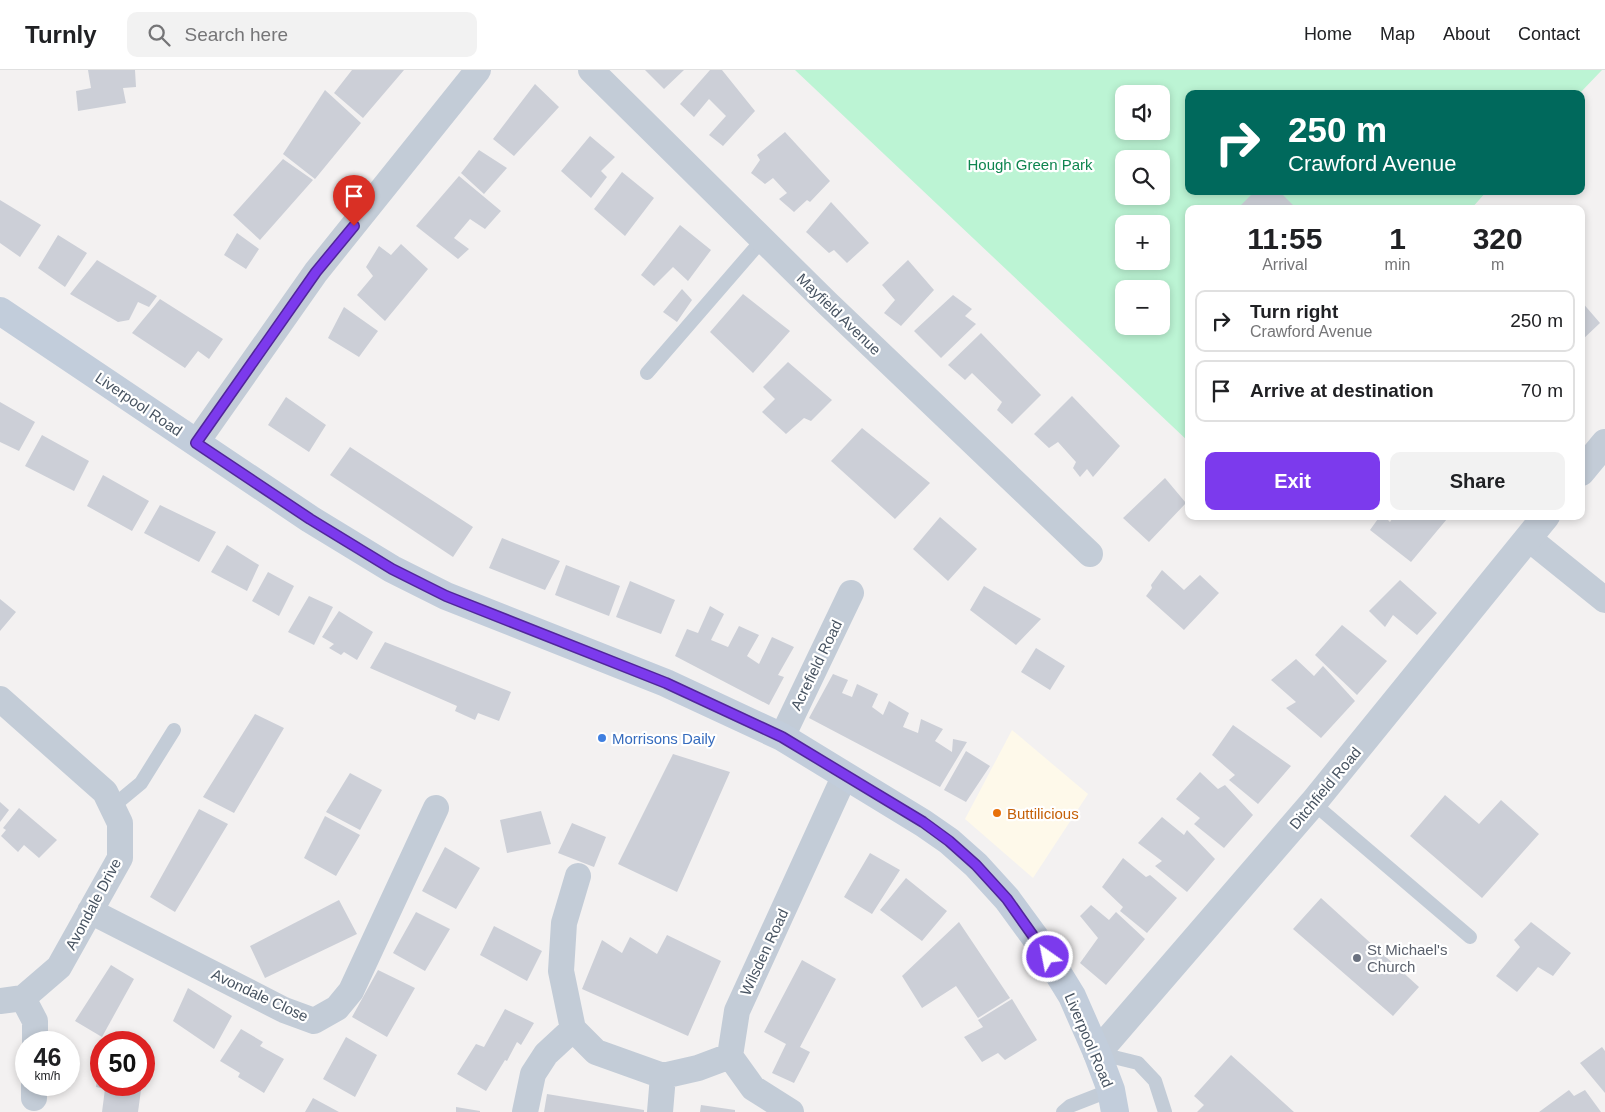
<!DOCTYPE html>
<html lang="en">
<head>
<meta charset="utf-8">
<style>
  body { margin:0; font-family:Arial,sans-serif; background:#f2f2f2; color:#202124; height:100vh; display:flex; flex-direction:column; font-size:19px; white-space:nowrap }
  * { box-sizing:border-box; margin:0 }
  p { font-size:16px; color:#757577 }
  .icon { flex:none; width:28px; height:28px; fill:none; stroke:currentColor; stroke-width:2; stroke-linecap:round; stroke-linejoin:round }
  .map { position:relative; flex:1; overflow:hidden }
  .sheet { position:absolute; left:1185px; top:135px; width:400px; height:315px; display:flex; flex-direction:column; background:#fff; border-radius:10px; box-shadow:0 2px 8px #0003 }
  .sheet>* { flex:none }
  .banner { position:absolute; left:1185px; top:20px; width:400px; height:105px; border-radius:10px; box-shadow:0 2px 8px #0003; background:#00695c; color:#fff; overflow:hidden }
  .fabs { position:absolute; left:1115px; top:15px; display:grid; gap:10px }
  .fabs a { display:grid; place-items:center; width:55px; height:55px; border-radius:10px; background:#fff; box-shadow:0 2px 8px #0003; font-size:25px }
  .speed { position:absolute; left:15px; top:961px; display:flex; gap:10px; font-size:25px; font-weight:700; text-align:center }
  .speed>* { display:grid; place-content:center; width:65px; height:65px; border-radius:50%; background:#fff; box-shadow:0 2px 8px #0003; line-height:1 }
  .speed small { font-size:12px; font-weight:400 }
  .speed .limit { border:8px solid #d22; background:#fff; color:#111 }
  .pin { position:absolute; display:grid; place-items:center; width:42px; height:42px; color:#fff; margin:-51px -21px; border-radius:50% 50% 50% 0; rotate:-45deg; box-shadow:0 0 5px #0007 }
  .pin .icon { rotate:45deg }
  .me { position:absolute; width:55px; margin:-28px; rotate:327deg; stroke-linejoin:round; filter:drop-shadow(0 0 4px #0008) }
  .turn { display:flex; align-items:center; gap:18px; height:105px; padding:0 20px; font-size:22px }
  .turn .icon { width:65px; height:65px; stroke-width:2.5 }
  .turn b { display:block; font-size:35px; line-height:42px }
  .eta { display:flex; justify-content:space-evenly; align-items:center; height:85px; text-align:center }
  .eta b { font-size:30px; font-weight:800; line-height:35px }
  .action { display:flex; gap:10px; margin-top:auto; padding:10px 20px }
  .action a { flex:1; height:58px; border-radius:10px; background:#7c3aed; color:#fff; font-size:20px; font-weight:800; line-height:58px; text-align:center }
  .action a+a { background:#f2f2f2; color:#202124 }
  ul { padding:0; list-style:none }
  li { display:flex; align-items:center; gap:15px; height:62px; margin:0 10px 8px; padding:0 10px; border:2px solid #e0e0e0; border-radius:10px }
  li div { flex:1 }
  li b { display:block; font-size:19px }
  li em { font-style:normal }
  header { display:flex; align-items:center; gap:30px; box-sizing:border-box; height:70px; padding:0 25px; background:#fff; border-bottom:1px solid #e0e0e0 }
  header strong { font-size:24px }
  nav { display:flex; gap:28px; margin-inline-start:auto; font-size:18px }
  .search { width:350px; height:45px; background:#f2f2f2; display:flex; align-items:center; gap:12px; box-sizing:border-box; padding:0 18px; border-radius:10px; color:#757577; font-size:19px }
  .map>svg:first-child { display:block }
</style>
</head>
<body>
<header>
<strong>Turnly</strong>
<div class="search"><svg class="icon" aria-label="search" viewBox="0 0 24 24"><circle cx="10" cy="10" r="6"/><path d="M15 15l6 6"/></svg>Search here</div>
<nav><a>Home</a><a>Map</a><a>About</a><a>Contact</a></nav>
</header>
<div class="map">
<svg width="1605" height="1042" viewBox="0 0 1605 1042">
  <rect width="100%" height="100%" fill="#f3f1f1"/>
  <path fill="#fef9ea" d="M1012,660l76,64 -55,84 -68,-59z"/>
  <path fill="#bcf4d4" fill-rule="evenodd" d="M795,0h807l-23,24h-390v97h298l-16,18h-282v233zM1124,24h37v37h-37zM1124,89h37v37h-37zM1124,154h37v37h-37zM1124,219h37v37h-37z"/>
  <path fill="#cccfd7" d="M88,0h47l1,17 -13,1 3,15 -48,8 -2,-20 15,-3z
    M352,0h52l-41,48 -29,-25z
    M645,0h39l-20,19z
    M710,0h12l33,41 -32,35 -14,-11 17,-19 -17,-17 -15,18 -14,-13z
    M535,14l24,23 -45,49 -21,-17z
    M325,20l36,33 -46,56 -32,-25z
    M785,62l45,49 -20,21 -3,-2 -13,12 -15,-13 8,-6 -14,-15 -8,6 -14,-11 9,-13 -3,-5z
    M590,66l25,21 -14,14 6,6 -16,21 -30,-27z
    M479,80l28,18 -23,26 -23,-21z
    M283,89l30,21 -53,60 -27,-25z
    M622,102l32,26 -29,38 -31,-27z
    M459,106l42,35 -16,18 -15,-10 -16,19 15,11 -11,10 -42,-33z
    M1255,121h24l15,15 -2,3h-47l-4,-4z
    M0,130l41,25 -21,32 -20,-14z
    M831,132l38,41 -22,20 -13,-13 -5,3 -23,-21z
    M680,155l31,25 -23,31 -15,-14 -19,19 -13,-11z
    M237,163l22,16 -13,20 -22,-14z
    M58,165l29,18 -22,34 -27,-19z
    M401,174l27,25 -43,52 -28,-26 16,-19 -7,-9 13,-21 12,9z
    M97,190l60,36 -8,11 -11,-5 -9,18 -11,2 -48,-28z
    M908,190l26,30 -33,36 -17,-13 11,-13 -13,-15z
    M682,219l10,11 -15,22 -14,-10z
    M743,224l47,37 -37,42 -43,-41z
    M953,225l19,14 -7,7 11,8 -35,34 -27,-27z
    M160,229l63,40 -14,20 -11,-8 -13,17 -53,-35z
    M1581,231l19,22 -19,18z
    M344,237l34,24 -19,26 -31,-19z
    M981,263l60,62 -29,29 -15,-14 5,-8 -30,-29 -7,7 -17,-15z
    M788,292l44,38 -21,21 -7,-3 -18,16 -24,-22 13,-13 -12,-12z
    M1072,326l48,50 -27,31 -6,-8 -7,8 -7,-9 3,-6 -18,-20 -9,6 -15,-14z
    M286,327l40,28 -17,27 -41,-27z
    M0,332l35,20 -16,29 -19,-9z
    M862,358l68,55 -35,36 -64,-58z
    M42,365l47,26 -15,30 -49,-25z
    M350,377l123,80 -20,30 -123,-82z
    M103,405l46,26 -17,30 -45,-25z
    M1165,408l21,25 -37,39 -26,-24z
    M160,435l56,27 -17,30 -55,-29z
    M1380,446h4l6,6 4,-6h49l4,3 -36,43 -41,-32z
    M940,447l37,32 -29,32 -35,-32z
    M502,468l58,23 -15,29 -56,-22z
    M227,475l32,20 -12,26 -36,-19z
    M566,495l54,21 -11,30 -54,-21z
    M1162,500l22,20 16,-15 19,18 -35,37 -38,-34 6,-8 -1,-3z
    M268,502l26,14 -15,30 -27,-15z
    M1400,510l37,33 -20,22 -24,-20 -8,12 -16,-16z
    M630,511l45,19 -14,34 -45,-17z
    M984,516l57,33 -25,26 -46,-35z
    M309,526l24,11 -19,38 -26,-13z
    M0,529l16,13 -16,19z
    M710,536l14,8 -13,26 17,7 11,-21 20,9 -12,21 12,8 13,-27 22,10 -16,28 6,2 -15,28 -94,-49 12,-27 11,4z
    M339,541l34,21 -16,28 -13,-8 -3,3 -12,-7 5,-4 -12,-7z
    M1342,555l45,36 -30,34 -42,-40z
    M385,572l126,50 -12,29 -21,-8 -3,7 -20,-9 2,-5 -87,-38z
    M1036,578l29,18 -15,24 -29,-18z
    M1296,589l18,17 9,-10 32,35 -34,37 -35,-30 10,-6 -25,-22z
    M833,604l15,6 -6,13 10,4 5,-13 21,10 -6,13 11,8 6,-14 20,12 -6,14 15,6 3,-14 22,10 -8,12 17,11 1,-13 14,3 -27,45 -131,-69z
    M255,644l29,14 -50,85 -31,-16z
    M1233,655l58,41 -33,38 -29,-24 6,-5 -23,-20z
    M966,681l24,15 -24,36 -22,-12z
    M673,684l57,18 -53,120 -59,-28z
    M1200,702l18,17 7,-4 28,30 -29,33 -30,-24 6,-6 -24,-19z
    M350,703l32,17 -22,40 -34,-18z
    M1445,725l34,29 22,-24 38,34 -57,64 -72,-62z
    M0,732l9,8 -9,12z
    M19,738l38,32 -18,18 -15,-13 -6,7 -17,-16 5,-6 -3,-2z
    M199,739l29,15 -53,88 -25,-15z
    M541,741l10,33 -44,9 -7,-33z
    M325,746l35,19 -24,41 -32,-18z
    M1162,747l22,18 3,-5 28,29 -28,33 -32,-26 7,-5 -24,-18z
    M572,753l34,14 -12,30 -36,-14z
    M445,777l35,21 -24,41 -34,-18z
    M870,783l30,17 -28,44 -28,-17z
    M1123,788l23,19 4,-2 27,23 -30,35 -27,-22 3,-4 -21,-20z
    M906,808l41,33 -25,30 -42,-31z
    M1321,828l98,89 -26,29 -100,-87z
    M339,830l18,34 -92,44 -15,-32z
    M1091,835l18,15 7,-8 29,27 -39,46 -26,-22 18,-25 -18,-22z
    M416,842l34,17 -25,42 -32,-18z
    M959,852l51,76 -32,20 -22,-32 -34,22 -20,-32z
    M1531,852l40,31 -18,23 -15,-9 -21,25 -21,-16 24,-29 -6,-7z
    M494,856l48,25 -15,30 -47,-26z
    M667,865l54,26 -33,75 -106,-47 20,-49 20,13 8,-16 27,17z
    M802,890l34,19 -36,68 10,5 -16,31 -22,-10 14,-29 -22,-12z
    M111,895l23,14 -32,58 -27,-16z
    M378,900l37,18 -28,49 -35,-20z
    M188,918l44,28 -18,33 -41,-28z
    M1012,929l25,41 -32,20 -7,-7 -16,9 -18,-25 19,-10 -5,-7z
    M505,939l29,14 -13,22 -4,-3 -10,19 -2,-1 -19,31 -29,-17 19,-30 8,3z
    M241,959l22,13 -3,4 24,13 -20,34 -26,-16 2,-4 -20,-12z
    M346,967l31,18 -22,42 -32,-18z
    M1602,977l3,4v42l-25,-30z
    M100,985h1v30h29v6l11,-1 -3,22h-36l3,-23 -9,-2z
    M1231,985l63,57h-97l7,-7 -10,-9z
    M1569,1020l5,6 11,-6 16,22h-62z
    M547,1024l97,16v2h-100z
    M313,1028l26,14h-34z
    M701,1035l34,5v2h-35z
    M456,1037l24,4v1h-24z"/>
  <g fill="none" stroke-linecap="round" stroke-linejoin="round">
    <path stroke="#c3ccd7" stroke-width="14" d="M647,303l116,-134
      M1313,733l157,134
      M112,737l29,-24 33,-53
      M1097,983l41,10 17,18 10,31
      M1063,1042l7,-6 41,-16"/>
    <path stroke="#c3ccd7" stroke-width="26" d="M591,0l236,233 263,251
      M196,373l120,-171 162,-202
      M1528,468l77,62
      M0,629l105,93 15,31v35l-61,109 -36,31 -23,3
      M782,667l69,-144
      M578,806l-14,47 -3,48 12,58 23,23 67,24 35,-8 32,-12
      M90,841l194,99 30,11 23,-13 14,-17 85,-183
      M23,928l12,23v21
      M34,1028v-13
      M525,1042l8,-38 13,-20 27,-25
      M660,1042l3,-36
      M791,1042l-38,-24 -23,-32 7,-45 108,-236"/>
    <path stroke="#c3ccd7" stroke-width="28" d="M1581,402l24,-29
      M1097,983l216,-250 233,-287"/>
    <path stroke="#c2cddb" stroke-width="28" d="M0,241l310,208 82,50 54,27 220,87 116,54 141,86 26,18 27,24 31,34 33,45 32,52 25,57 14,37 4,22"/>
  </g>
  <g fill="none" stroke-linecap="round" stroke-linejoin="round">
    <g stroke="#51269a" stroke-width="12">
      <path id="route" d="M354,156l-38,46 -120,171 114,76 82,50 54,27 220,87 116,54 141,85 26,19 27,24 31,34 41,58"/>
    </g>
    <use href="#route" stroke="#7c3aed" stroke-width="9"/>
  </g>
  <circle fill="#3f7fe0" stroke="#fff" stroke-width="2" cx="602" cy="668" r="5"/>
  <circle fill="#e8710a" stroke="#fff" stroke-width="2" cx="997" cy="743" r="5"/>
  <circle fill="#6b7280" stroke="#fff" stroke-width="2" cx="1357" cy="888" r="5"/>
  <g text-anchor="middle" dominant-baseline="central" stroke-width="4.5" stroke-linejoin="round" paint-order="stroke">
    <g font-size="15" fill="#0e854f" stroke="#fff">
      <text x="1030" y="94">Hough Green Park</text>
    </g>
    <g font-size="15" fill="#475361" stroke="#fff">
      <text transform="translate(839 244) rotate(44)">Mayfield Avenue</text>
      <text transform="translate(139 334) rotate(34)">Liverpool Road</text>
      <text transform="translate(816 595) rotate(-64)">Acrefield Road</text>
      <text transform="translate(1325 718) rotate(-50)">Ditchfield Road</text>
      <text transform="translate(93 834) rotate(-62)">Avondale Drive</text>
      <text transform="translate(764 882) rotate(-65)">Wilsden Road</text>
      <text transform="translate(260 925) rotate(25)">Avondale Close</text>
      <text transform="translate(1089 970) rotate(67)">Liverpool Road</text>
    </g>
    <g font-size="15" fill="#366cbe" stroke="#fff" text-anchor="start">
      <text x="612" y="668">Morrisons Daily</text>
    </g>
    <g font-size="15" fill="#c56008" stroke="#fff" text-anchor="start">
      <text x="1007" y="743">Buttilicious</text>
    </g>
    <g font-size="15" fill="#5b616d" stroke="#fff" text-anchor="start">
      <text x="1367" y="879">St Michael's<tspan x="1367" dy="17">Church</tspan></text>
    </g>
  </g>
</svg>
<div class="fabs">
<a><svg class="icon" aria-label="sound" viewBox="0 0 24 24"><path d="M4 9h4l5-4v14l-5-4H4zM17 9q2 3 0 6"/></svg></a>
<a><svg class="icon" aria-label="search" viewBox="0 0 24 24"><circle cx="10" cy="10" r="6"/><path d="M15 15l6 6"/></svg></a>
<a>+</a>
<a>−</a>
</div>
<div class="speed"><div>46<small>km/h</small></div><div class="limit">50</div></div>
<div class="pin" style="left:354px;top:156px;background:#d93025"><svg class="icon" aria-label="arrive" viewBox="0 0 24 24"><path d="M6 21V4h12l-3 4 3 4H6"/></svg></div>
<svg class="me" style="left:1048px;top:887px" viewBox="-20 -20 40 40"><circle r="17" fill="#7c3aed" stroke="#fff" stroke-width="3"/><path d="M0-11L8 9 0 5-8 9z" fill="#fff"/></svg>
<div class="banner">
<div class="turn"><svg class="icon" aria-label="right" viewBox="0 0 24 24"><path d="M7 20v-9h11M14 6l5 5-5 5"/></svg><div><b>250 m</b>Crawford Avenue</div></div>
</div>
<section class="sheet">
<div class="eta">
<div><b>11:55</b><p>Arrival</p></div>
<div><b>1</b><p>min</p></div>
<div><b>320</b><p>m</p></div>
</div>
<ul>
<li><svg class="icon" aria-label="right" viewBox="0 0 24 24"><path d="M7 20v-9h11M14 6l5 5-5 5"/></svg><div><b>Turn right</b><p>Crawford Avenue</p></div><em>250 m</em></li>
<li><svg class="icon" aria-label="arrive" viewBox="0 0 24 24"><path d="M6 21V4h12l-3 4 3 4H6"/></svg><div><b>Arrive at destination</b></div><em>70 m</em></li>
</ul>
<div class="action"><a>Exit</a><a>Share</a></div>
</section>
</div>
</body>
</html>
